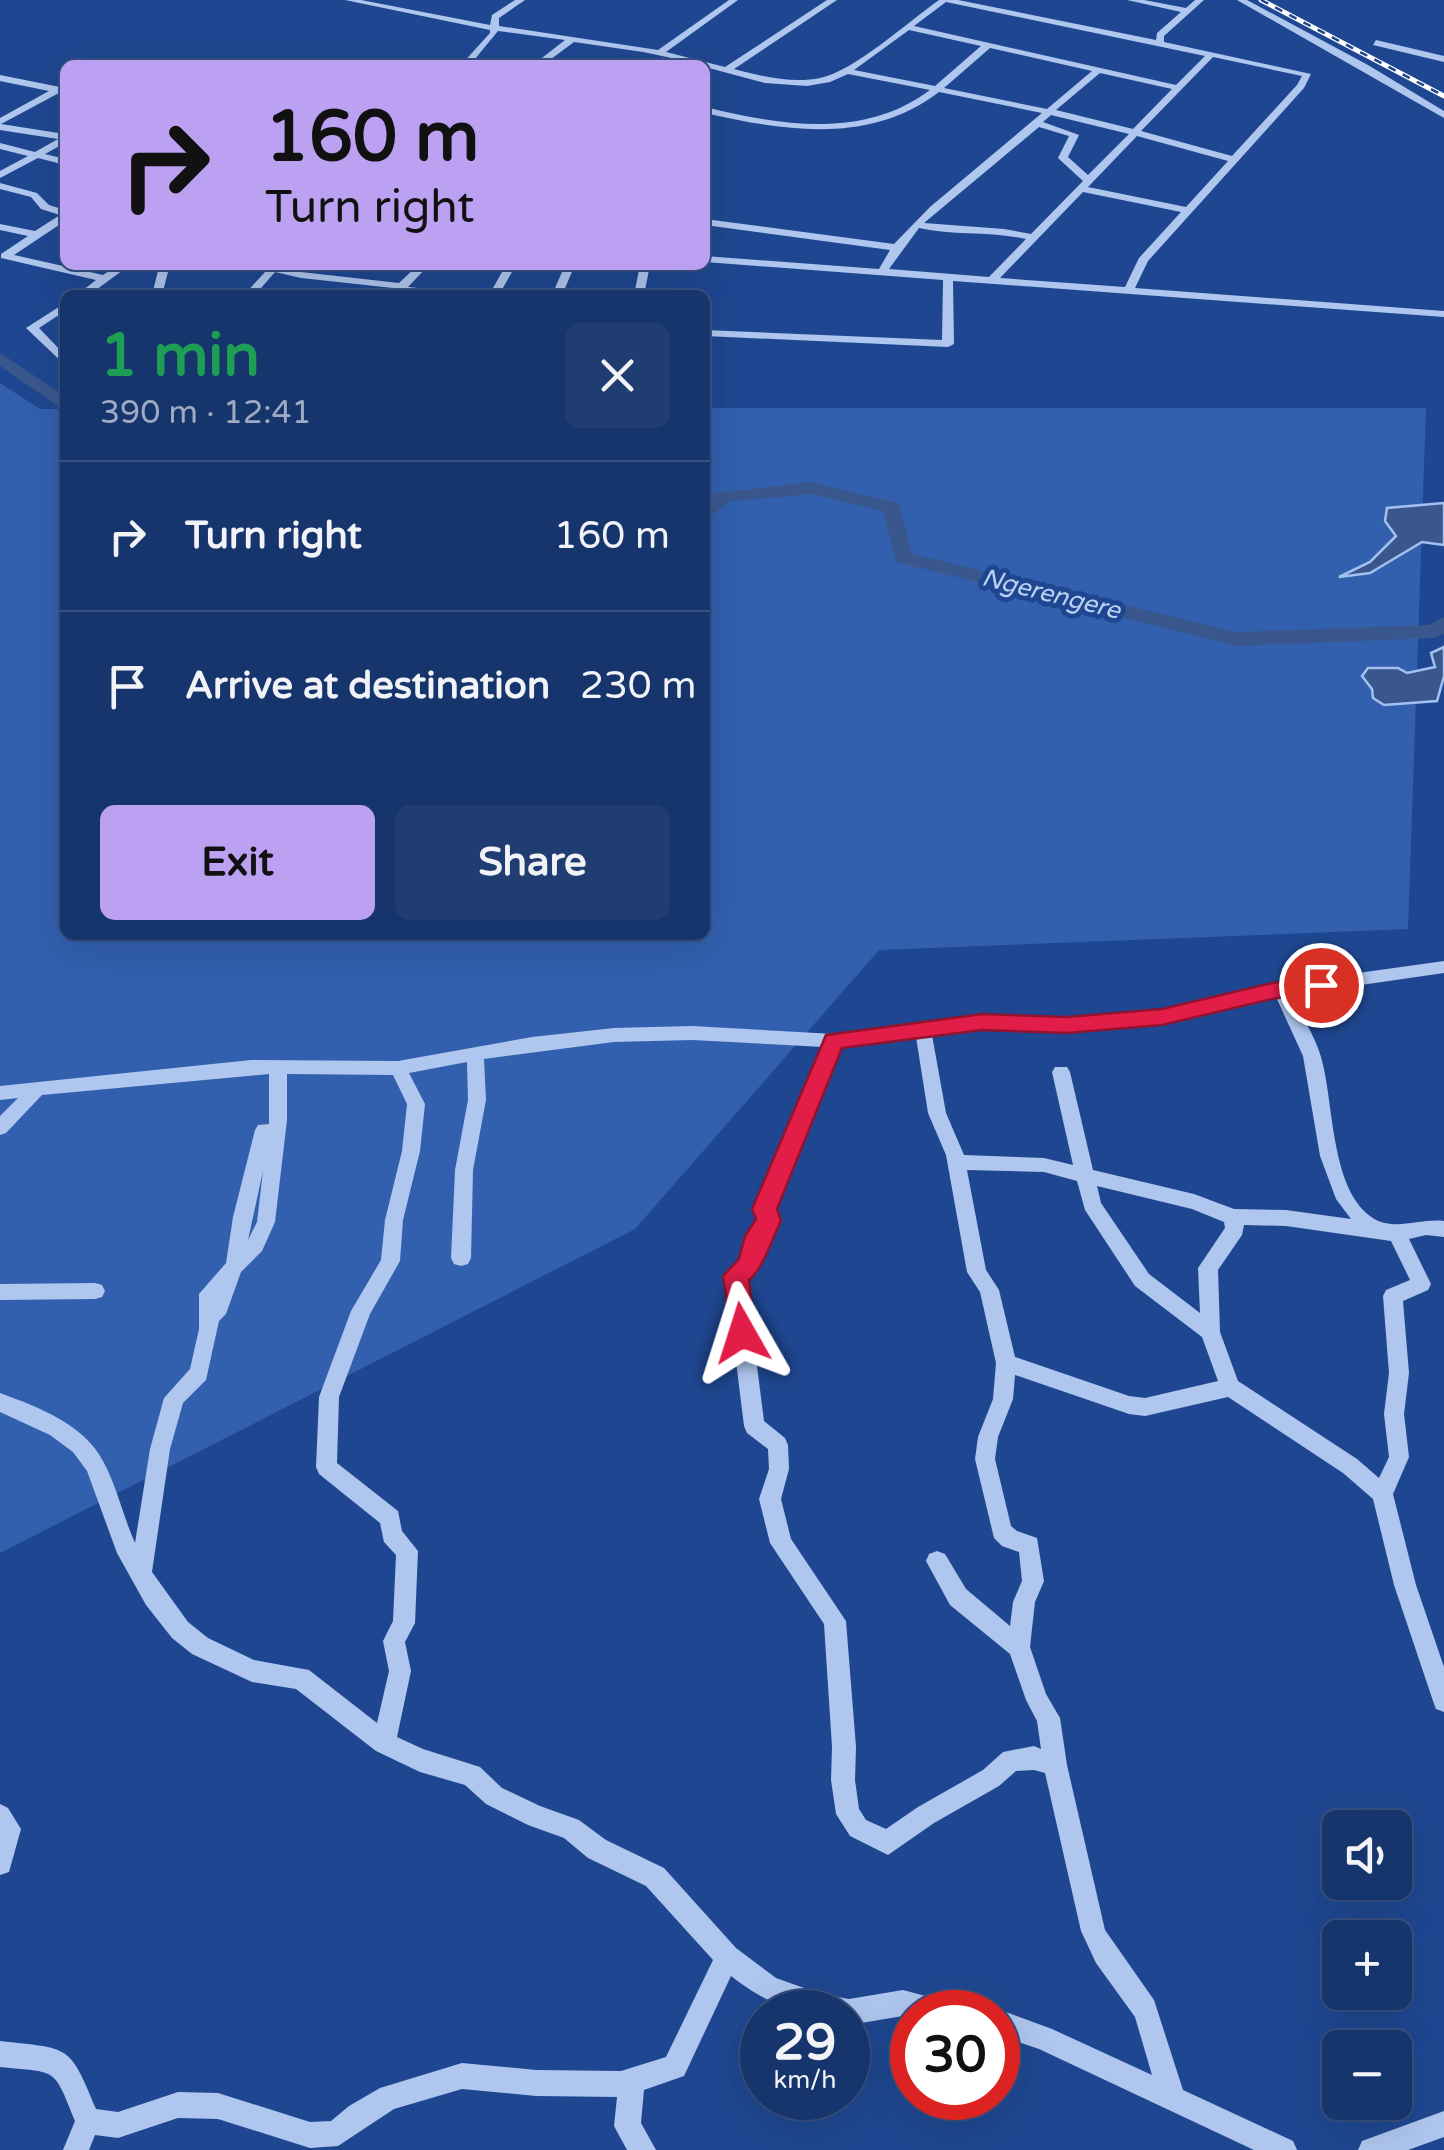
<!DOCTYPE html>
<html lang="en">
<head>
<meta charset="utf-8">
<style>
  body { margin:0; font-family:"Varela Round",sans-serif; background:#203d72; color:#f1f3f6; height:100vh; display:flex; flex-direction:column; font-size:38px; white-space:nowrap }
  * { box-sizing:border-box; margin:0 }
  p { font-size:32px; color:#9eabc2 }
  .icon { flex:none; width:55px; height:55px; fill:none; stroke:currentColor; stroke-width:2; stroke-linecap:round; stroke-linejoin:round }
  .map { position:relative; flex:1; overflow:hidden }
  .panel { position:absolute; left:60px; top:290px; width:650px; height:650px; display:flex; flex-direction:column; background:#17356d; border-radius:15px; box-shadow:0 10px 40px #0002,0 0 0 2px #365080 }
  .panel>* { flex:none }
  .guide { position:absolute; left:60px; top:60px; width:650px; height:210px; border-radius:15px; box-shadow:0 10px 40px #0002,0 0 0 2px #365080; background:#bca0f2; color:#111; overflow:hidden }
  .controls { position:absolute; left:1322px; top:1810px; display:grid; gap:20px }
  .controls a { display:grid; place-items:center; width:90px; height:90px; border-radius:15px; background:#17356d; box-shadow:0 10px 40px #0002,0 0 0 2px #365080; font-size:50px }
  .speed { position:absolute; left:740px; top:1990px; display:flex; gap:20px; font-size:50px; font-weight:700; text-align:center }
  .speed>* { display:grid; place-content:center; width:130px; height:130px; border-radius:50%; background:#17356d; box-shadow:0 10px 40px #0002,0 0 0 2px #365080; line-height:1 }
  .speed small { font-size:25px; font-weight:400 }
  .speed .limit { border:15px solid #d22; background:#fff; color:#111 }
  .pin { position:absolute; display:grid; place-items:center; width:85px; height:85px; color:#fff; margin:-42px; border:5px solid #fff; border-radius:50%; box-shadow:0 2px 10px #0007 }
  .me { position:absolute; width:110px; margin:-55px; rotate:354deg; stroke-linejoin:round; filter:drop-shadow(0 0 8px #0008) }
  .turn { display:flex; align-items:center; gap:35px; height:210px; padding:0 40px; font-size:45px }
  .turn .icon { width:130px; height:130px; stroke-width:2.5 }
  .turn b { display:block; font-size:70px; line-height:85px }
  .round { display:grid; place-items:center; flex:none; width:105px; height:105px; border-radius:15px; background:#203d72 }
  .headline { display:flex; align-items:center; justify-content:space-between; height:170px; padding:0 40px }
  h1 { font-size:60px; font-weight:800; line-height:75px; color:#1e9e55 }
  .cta { display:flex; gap:20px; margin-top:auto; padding:20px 40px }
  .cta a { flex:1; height:115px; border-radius:15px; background:#bca0f2; color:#111; font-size:40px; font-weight:800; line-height:115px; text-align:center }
  .cta a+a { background:#203d72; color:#f1f3f6 }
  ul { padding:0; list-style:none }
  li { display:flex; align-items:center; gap:30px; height:150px; padding:0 40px; border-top:2px solid #365080 }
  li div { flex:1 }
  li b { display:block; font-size:38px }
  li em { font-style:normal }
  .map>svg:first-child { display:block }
</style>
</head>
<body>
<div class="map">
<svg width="1444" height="2150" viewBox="0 0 1444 2150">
  <rect width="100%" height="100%" fill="#1f4791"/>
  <path fill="#3260af" d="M0,383l40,26h25v526h640v-527h721l-18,521 -529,21 -244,279 -635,324z"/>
  <path fill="#3a578d" stroke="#a3c0ef" stroke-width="2.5" d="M1444,503v42l-22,-3 -52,31 -31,4 31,-15 26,-26 -11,-15 2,-13z
    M1444,647v29l-7,25 -53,4 -11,-7 -1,-9 -10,-13 6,-8h30l9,5 28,-6 -4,-14z"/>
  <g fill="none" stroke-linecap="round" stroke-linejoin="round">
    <path fill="#3a578d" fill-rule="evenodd" d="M0,353l65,43v15l-65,-45z
      M811,482l88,21 13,51 324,78 193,-7 15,-8v17l-10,4 -198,8 -340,-84 -13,-51 -72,-17 -82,8 -24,18v-17l11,-10z"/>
    <path fill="#afc6ee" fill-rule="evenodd" d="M345,0h16l129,25 2,-10 23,-15h10l-26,18v8l159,24 71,-50h9l-72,52 59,15 102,-67h10l-103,69c27,7 58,15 86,9 33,-6 89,-57 119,-78h19l198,40 1,-7 24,-21 -54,-12h17l42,8 9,-8h9l-40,36v6l147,32 -7,14 -156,173 -13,27 309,23v6l-491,-36 1,63 -6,3 -243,-11v-6l237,10 1,-60 -238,-18v-6l174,13 11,-19 -185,-25v-6l189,25 36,-37 112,-94 -103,-21c-69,53 -155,39 -234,21v-6c75,18 158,33 225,-17l-82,-16 -18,8 -23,4 -42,-3 -60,-16v-2l-62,-13 -69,-10 -31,23h-10l32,-25 -67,-9 -28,34h-9l29,-32v-3zM946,2l259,54 -29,29 -262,-59zM909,30l72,16 -46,40 -81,-16zM990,48l102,23 -45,38 -103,-21zM1213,57l89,19 -5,9 -65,71 -91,-25zM1100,73l72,16 -39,40 -77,-19zM1051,115l78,19 -41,41 -20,-18 11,-22 -36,-13zM1039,127l30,9 -11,22 25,23 -52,53 -27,-5 -80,-6zM1137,136l91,25 -42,46 -98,-20zM1083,192l98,20 -42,46 -14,29 -125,-9zM919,228c35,8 72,3 107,11l-37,38 -100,-8z
      M1237,0h10l121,65 76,46v7z
      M1376,40l68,16v6l-71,-17z
      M0,75l65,13v6l-6,-1 -58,31 64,10v9l-20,11 20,5v6l-27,-7 -38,20v-7l28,-15 -28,-7v-6l35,9 23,-13 -58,-9v-12l49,-27 -49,-10z
      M0,183l37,10 12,12 16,5v11l-51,34 89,20 15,-10h12l-41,30h-12l19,-15 -95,-22v-4l27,-18 -28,-6v-6l35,7 25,-16 -19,-6 -10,-12 -31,-8z
      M164,265h12l-8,7 -6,23h-10l6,-24z
      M255,265h19l27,7 98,11 19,-18h11l-21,22 49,5 5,3 -60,-2 -7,2 -4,-3 2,-4 -92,-10 -26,-6 -20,23h-11l21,-23z
      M506,265h10l-17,30h-10z
      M565,265h10l-13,30h-10z
      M640,265h10l-6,30h-10z
      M65,303v8l-26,17 26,27v10l-39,-37z
      M1444,961v12l-152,22c9,20 23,41 29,62 13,44 9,129 49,159 22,17 49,2 74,5v16l-18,-2 -17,4 22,45 -3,6 -25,11 6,72 -5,41 5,43 -16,37 23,91 28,82v45l-8,-3 -3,-8 -39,-116 -21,-86 -30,-26 -115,-76 -83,19 -16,-2 -114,-39 -2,24 -15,38 -3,22 16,67 6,5 20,7 7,43 -9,21 -5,45 16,47 14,24 7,47 38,165 49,70 29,90 110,51 4,9h-43l-215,-101 -41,-14v-23h-8l8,-3 54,20 100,46 -17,-58 -39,-54 -15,-32 -36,-158 -11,-3 -18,1 -17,15 -65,37 -46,32 -38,-19 -14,-22 -5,-34 1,-33 -8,-123 -54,-81 -11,-44 10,-30 -1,-20 -21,-16 -3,-7 -18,-145 3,-11 15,-16 15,-34 -4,-11 68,-162 -131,-7 -78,2 -130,17 2,41 -13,70 -2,88 -3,6 -7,2 -7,-2 -3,-6 4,-88 13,-70 -1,-38 -58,11 16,31 -5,47 -17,69 -3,41 -30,53 -31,83 -2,66 61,48 4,20 16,20 -3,72 -10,19 6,29 -14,66 26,12 57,18 22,21 38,18 39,14 27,20 58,28 72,80 40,30 45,16 28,5 54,-9 49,13 4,9h-44v6l-9,-2 -54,9 -1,-13c-54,0 -74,-3 -117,-36l-47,100 -40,14 -3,33 15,27h-29l-13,-24 3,-29 -81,-1 -74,-7 -68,20 -56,37 -28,2 -92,-29 -40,-1 -60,20 -23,-3 -6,15h-26l12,-29c-22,-55 -17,-48 -75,-54v-26c70,8 69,2 96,68l22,3 60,-20 40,1 92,29 21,-1 18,-15 31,-18 82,-25 74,7 85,1 45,-14 47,-97 -67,-74 -58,-28 -24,-20 -36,-13 -42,-21 -21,-19 -45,-13 -44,-21 -80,-62 -44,-7 -60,-28 -20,-16 -26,-33 -29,-52 -30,-82 -14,-19 -23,-17 -50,-23v-19c38,14 84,31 103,68 14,26 20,55 32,82l15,-94 14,-51 26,-29 9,-40v-35l27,-31 7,-46 22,-87 3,-5 11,-1v-50l-227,21 -36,38 -6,2v-19l18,-18 -18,2v-14l251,-26 147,1 134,-24 82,-9 78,-2 142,8 148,-18 103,2 77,-7 110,-26zM1276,997l27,59 17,100 16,43 15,20 -65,-9 -52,-1 -40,-15 -101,-24 -23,-98 -3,-5h-12l-3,5 21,93 -29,-7 -80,-3 -18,-42 -14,-78 50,-7 103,2 77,-7zM916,1037l12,76 18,42 21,117 13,20 16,71 -3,36 -15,38 -3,22 19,79 8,8 17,6 3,29 -9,21 -3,24 -44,-37 -21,-35 -8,-3 -8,3 -3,7 24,44 60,49 16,46 11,21 4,28 -7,-3 -31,6 -20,18 -65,37 -32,22 -20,-9 -7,-11 -4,-29 1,-33 -10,-126 -55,-82 -10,-40 8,-30 -1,-24 -3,-7 -21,-17 -18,-141 13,-16 19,-43 -5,-12 67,-162zM287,1074l106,1 14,29 -5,47 -17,69 -4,40 -30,51 -32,86 -3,70 3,7 61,49 4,19 12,13 -3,66 -10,20 6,30 -12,52 -68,-53 -55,-10 -46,-22 -20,-16 -36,-50 18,-123 13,-46 23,-23 13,-59 7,-7 15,-42 21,-21 13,-29 12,-102zM967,1170l77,2 33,9 8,29 50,76 67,51 16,44 -73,17 -16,-2 -114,-39 -16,-67 -13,-20zM263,1171l-6,51 -9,18zM1097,1186l95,23 32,13 1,6 -27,40 2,45 -51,-39 -48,-71zM1244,1225l42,1 105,15 19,39 -24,10 -3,6 6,77 -5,41 5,43 -10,21 -22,-19 -119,-78 -18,-49 -2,-62 24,-35z
      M95,1283l7,2 3,6 -3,6 -7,2 -95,1v-16z
      M0,1804l8,4 13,21 -12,43 -9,3z
      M1444,2111v26l-36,13h-50l4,-9z"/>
    <g stroke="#fff" stroke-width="5">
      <path id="rail" d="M1261,0l183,96"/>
    </g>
    <use href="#rail" stroke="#1f4791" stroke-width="2.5" stroke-dasharray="8" stroke-linecap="butt"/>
  </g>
  <path fill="#e11d48" stroke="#92132f" stroke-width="2.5" d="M1321,977l11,8 -3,5 -57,9 -110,26 -95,8 -85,-3 -140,18 -65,161 4,12c-9,18 -18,48 -32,59l6,53 -4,8 -9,3 -9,-3 -10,-65 16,-17 6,-23 11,-17 -4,-10 74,-174 156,-21 85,3 95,-8 110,-26z"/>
  <g text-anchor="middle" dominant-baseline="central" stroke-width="10" stroke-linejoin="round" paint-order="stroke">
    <g font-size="25" font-style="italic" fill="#bbd1f4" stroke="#1f4791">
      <text transform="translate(1051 594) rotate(14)">Ngerengere</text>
    </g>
  </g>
</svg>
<div class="controls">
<a><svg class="icon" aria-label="sound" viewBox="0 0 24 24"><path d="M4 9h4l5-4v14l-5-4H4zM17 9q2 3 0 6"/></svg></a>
<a>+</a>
<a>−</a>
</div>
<div class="speed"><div>29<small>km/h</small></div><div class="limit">30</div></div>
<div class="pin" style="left:1321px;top:985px;background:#d93025"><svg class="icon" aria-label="arrive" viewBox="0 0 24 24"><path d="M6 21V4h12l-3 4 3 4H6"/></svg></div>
<svg class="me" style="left:742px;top:1333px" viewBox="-20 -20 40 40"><path d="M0-17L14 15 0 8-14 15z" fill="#e11d48" stroke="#fff" stroke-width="4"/></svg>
<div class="guide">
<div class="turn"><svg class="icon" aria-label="right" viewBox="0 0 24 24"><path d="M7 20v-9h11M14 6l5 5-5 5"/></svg><div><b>160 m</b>Turn right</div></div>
</div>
<section class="panel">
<div class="headline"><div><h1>1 min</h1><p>390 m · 12:41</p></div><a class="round"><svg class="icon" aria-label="close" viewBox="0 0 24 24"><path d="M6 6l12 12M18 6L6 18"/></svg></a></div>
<ul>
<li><svg class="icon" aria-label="right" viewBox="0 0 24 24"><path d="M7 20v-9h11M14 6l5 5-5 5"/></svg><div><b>Turn right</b></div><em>160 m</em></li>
<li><svg class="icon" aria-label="arrive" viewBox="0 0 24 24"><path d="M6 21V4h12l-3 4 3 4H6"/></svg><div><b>Arrive at destination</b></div><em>230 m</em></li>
</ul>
<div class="cta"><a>Exit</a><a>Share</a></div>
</section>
</div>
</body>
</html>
